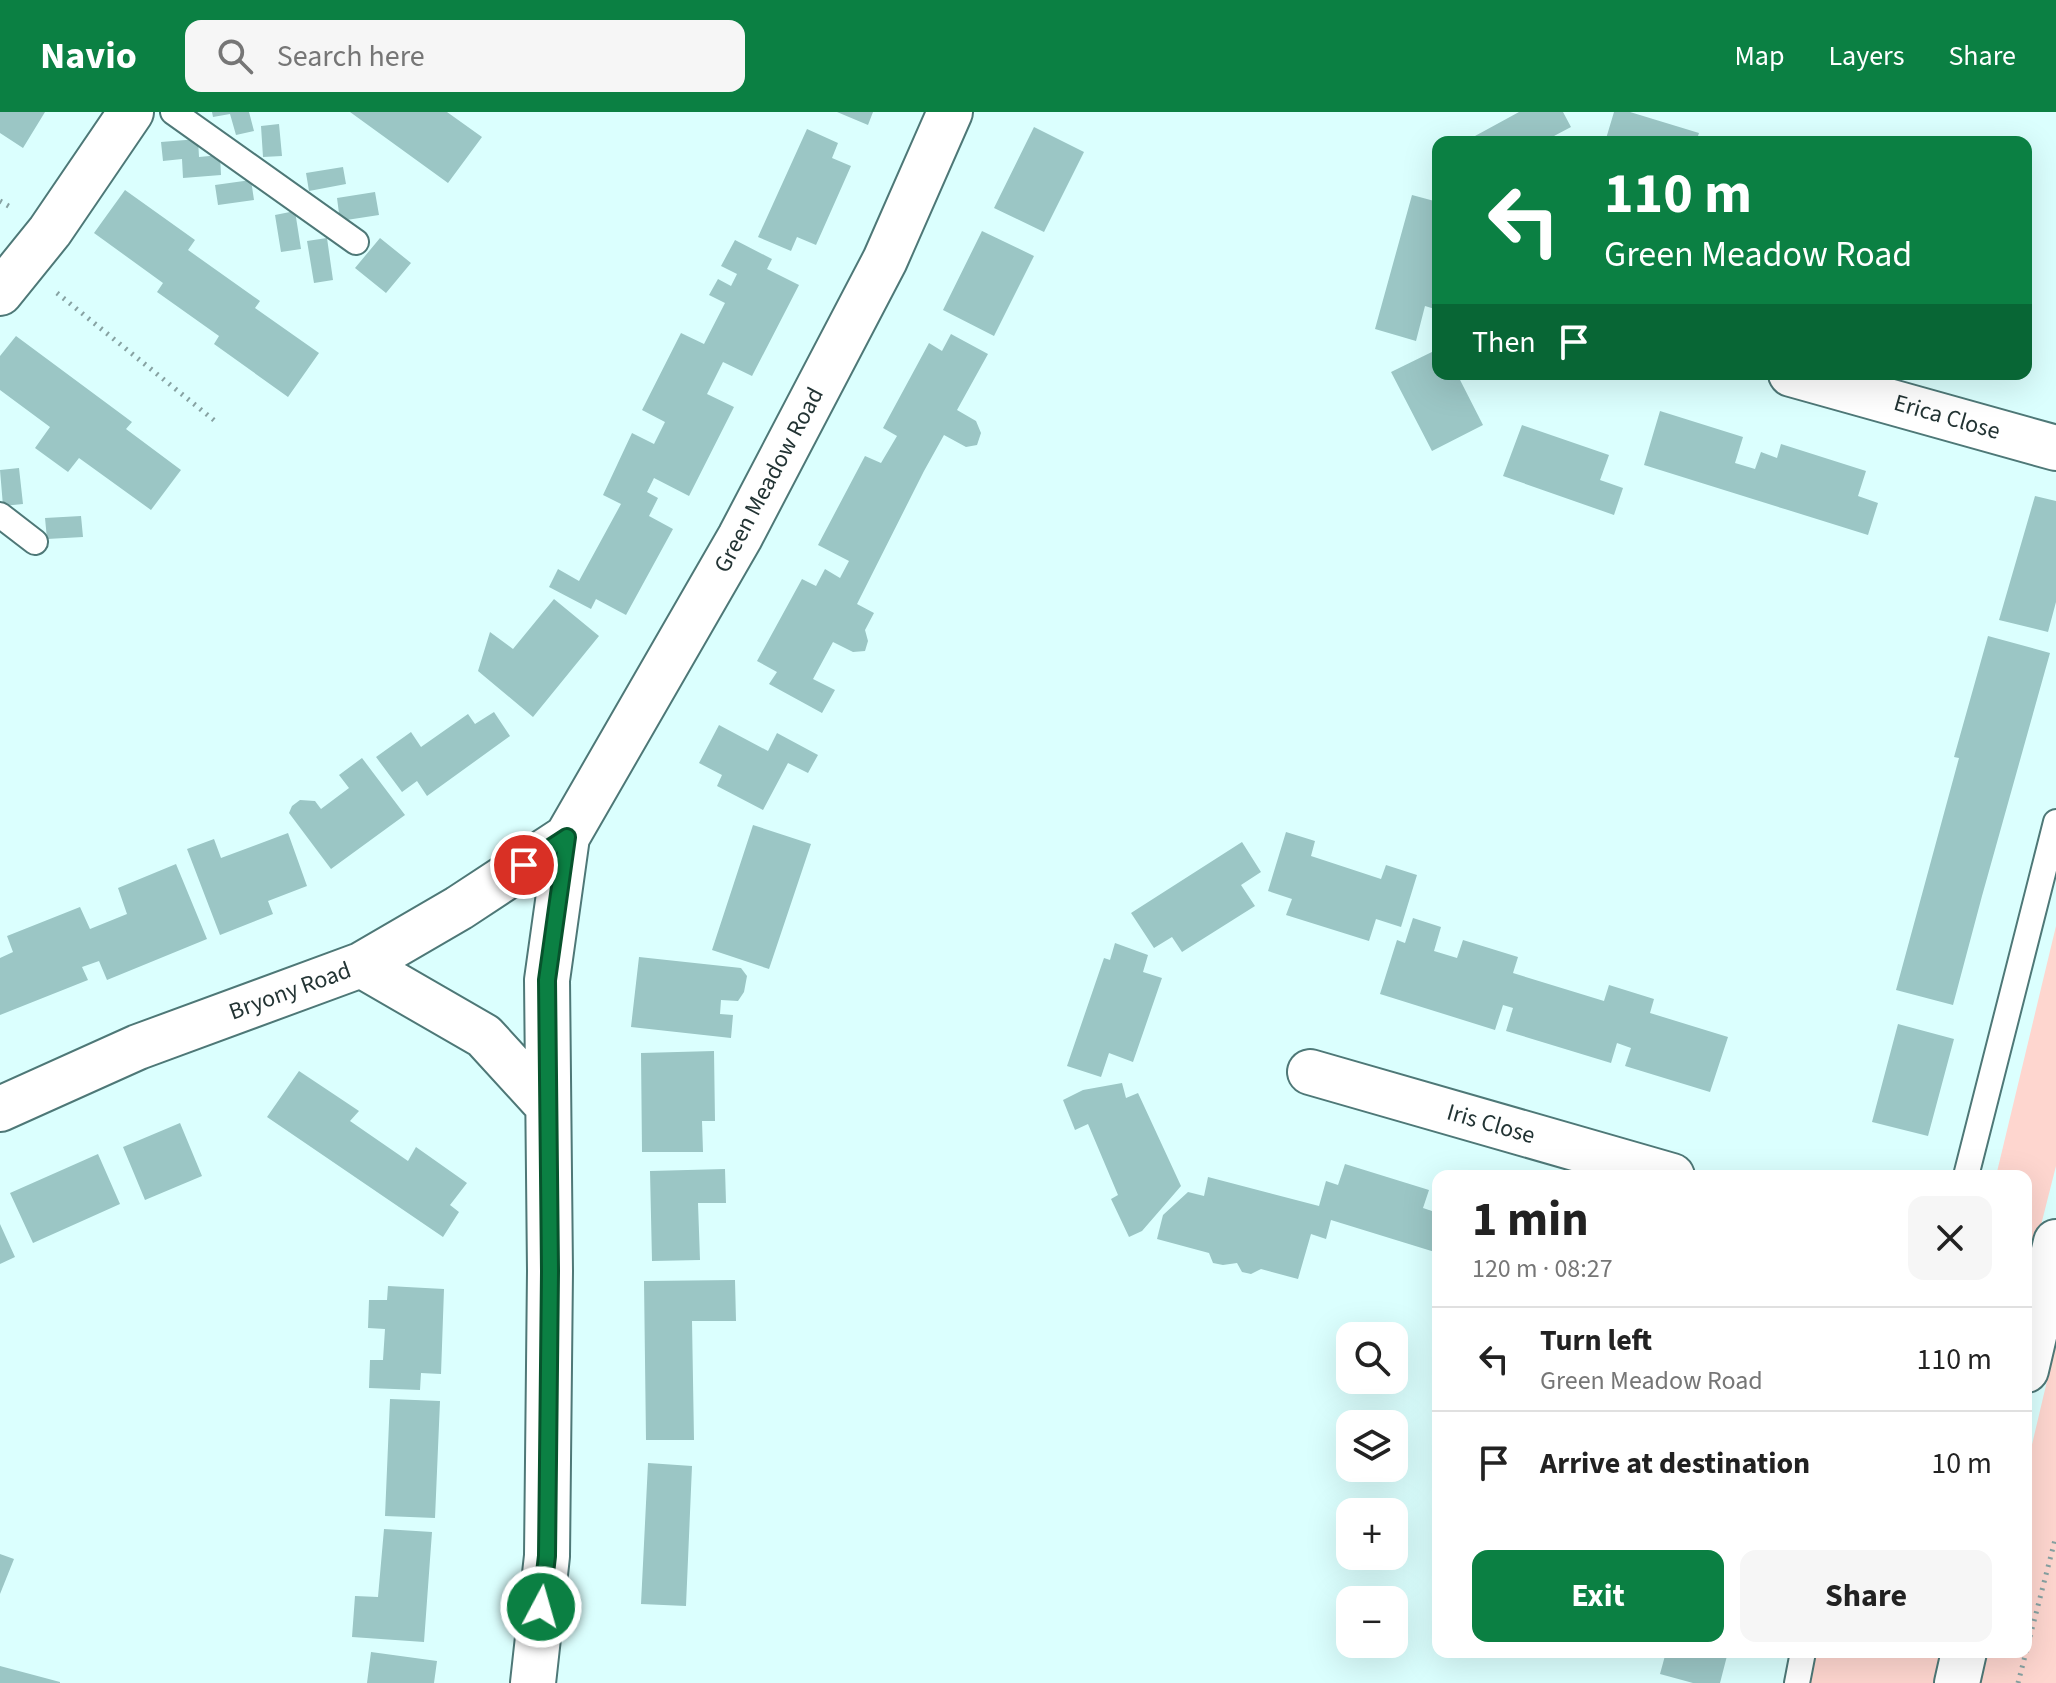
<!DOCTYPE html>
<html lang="en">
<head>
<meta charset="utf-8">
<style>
  body { margin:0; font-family:"Source Sans 3",sans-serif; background:#f6f6f6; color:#222; height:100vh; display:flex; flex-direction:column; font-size:30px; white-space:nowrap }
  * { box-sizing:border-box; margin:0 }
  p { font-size:26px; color:#767676 }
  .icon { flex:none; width:44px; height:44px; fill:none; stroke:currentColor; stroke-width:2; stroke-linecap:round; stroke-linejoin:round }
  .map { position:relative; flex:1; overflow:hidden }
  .sheet { position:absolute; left:1432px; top:1058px; width:600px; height:488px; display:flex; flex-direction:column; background:#fff; border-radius:16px; box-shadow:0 8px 32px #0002 }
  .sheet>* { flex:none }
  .top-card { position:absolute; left:1432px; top:24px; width:600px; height:244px; border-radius:16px; box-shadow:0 8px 32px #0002; background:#0b8043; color:#fff; overflow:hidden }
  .fabs { position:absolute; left:1336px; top:1210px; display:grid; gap:16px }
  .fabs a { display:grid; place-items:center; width:72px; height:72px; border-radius:16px; background:#fff; box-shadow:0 8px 32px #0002; font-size:40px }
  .pin { position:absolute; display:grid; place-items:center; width:68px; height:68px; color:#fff; margin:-34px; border:4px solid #fff; border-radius:50%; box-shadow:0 2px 8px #0007 }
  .me { position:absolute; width:88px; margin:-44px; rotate:6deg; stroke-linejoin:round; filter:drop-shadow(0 0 6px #0008) }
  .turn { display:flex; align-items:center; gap:28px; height:168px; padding:0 40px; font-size:36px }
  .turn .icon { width:104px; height:104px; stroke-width:2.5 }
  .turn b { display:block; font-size:56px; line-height:68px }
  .then { display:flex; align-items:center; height:76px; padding:0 40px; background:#0003; gap:16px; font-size:30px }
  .round { display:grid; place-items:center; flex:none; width:84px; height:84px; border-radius:16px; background:#f6f6f6 }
  .overview { display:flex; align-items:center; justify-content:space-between; height:136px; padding:0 40px }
  h1 { font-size:48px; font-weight:700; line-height:60px }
  .primary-button { display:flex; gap:16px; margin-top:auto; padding:16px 40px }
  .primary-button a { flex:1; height:92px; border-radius:16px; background:#0b8043; color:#fff; font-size:32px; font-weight:700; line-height:92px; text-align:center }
  .primary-button a+a { background:#f6f6f6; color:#222 }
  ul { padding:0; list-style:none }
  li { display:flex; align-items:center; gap:24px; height:104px; padding:0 40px; border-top:2px solid #e0e0e0 }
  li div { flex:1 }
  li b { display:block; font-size:30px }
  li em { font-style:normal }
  header { display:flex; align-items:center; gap:48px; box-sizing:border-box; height:112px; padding:0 40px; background:#0b8043; color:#fff }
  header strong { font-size:38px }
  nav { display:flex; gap:44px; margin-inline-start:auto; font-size:28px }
  .search { width:560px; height:72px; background:#f6f6f6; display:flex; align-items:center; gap:20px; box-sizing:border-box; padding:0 28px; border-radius:16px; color:#767676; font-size:30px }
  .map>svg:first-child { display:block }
</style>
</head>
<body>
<header>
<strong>Navio</strong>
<div class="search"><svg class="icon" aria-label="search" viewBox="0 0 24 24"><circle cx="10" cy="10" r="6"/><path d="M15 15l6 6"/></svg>Search here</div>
<nav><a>Map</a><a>Layers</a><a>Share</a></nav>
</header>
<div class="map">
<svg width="2056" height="1571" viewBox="0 0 2056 1571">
  <rect width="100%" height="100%" fill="#dbfffe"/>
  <path fill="#fed6cf" d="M2056,814v240l-30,118v-108h-30z
    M2056,1231v340h-250l6,-31h214v-182z"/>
  <path fill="#9bc6c5" d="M0,0h45l-22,36 -23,-15z
    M212,0h37l5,19 -18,4 -6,-21 -17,3z
    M350,0h97l35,25 -34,46z
    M837,0h36l-5,13z
    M1519,0h44l8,15 -17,9 3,6h-93z
    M1614,0h16l69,21 -3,9h-91z
    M279,12l3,32 -19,1 -2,-31z
    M1034,15l50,25 -40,80 -50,-24z
    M807,17l31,14 -6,15 19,8 -35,79 -19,-8 -6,14 -33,-14z
    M198,27l1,18 21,-2 1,20 -38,3 -1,-19 -19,2 -2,-19z
    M343,55l3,17 -37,7 -3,-18z
    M251,68l3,20 -36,5 -3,-20z
    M125,78l70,50 -7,10 72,51 -5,7 64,45 -31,44 -74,-53 5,-8 -62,-44 6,-9 -69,-50z
    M375,80l4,23 -39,6 -3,-23z
    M1412,83l26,7v108l-13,-4 -9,35 -41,-12z
    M295,99l6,38 -20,3 -6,-37z
    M982,119l52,25 -40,80 -51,-26z
    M327,126l6,42 -19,3 -7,-42z
    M380,126l31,25 -25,30 -31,-25z
    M735,128l37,19 -5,10 32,16 -47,91 -29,-14 -16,32 27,13 -45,89 -35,-18 -7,14 11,6 -9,18 24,13 -47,86 -30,-16 -5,10 -42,-22 9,-18 21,12 42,-77 -18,-9 29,-62 22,11 11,-22 -23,-12 39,-77 23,11 21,-41 -16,-8 9,-16 13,7 6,-12 -16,-8z
    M951,222l37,20 -31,56 19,11 5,12 -4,12 -11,2 -22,-12 -20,36 -67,133 17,9 -9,17 3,11 -3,10 -12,1 -20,-10 -20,37 22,11 -13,23 -53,-29 8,-12 -20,-11 45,-82 14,7 9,-17 15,9 9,-17 -31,-16 47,-89 16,7 16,-27 -14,-8 46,-85 13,8z
    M16,224l116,86 -6,7 55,41 -30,40 -72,-52 -11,14 -33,-24 15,-21 -50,-37v-34z
    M1438,237v25h19l26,51 -51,26 -41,-79z
    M1660,299l83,26 -8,26 20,6 6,-17 16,6 4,-14 85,27 -8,25 20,7 -10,32 -224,-70z
    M1522,313l87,30 -9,25 23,8 -9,27 -111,-39z
    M19,356l4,36 -20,2 -3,-36z
    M2035,384l21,5v101l-8,30 -49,-12z
    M81,404l2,21 -36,2 -2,-21z
    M554,487l45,37 -66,81 -55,-46 12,-39 23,17z
    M1988,524l62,17 -68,243 -29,109 -57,-15 63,-232 -5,-1z
    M494,600l16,24 -83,60 -10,-15 -15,11 -26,-35 35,-25 10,15 47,-33 7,10z
    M719,613l49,26 9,-18 41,22 -10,18 -20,-10 -25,47 -46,-24 5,-11 -23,-12z
    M362,646l43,57 -74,54 -42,-56 3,-7 8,-6 15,1 6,8 28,-21 -10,-13z
    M753,713l58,19 -42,125 -57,-19z
    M1286,720l29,9 -4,15 70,23 5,-14 31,10 -16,52 -25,-8 -7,22 -83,-26 6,-16 -24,-8z
    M288,721l19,53 -39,15 5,13 -53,21 -33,-86 27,-10 7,19z
    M1242,730l19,30 -20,13 14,21 -73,46 -10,-15 -18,11 -23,-35z
    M176,752l31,75 -100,41 -8,-19 -17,6 6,13 -88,35v-57l13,-6 -6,-16 73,-29 10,22 37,-15 -9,-26z
    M1413,806l28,9 -7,24 23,7 6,-18 55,17 -5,16 91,28 5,-16 45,14 -4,14 78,24 -18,55 -85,-26 6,-18 -14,-5 -6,20 -105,-32 7,-23 -10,-3 -8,25 -115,-36 17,-54 8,3z
    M1115,831l33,12 -5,17 19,6 -29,84 -24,-9 -8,24 -34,-11 37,-108 6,2z
    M639,845l102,11 6,8 -3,16 -6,9 -17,-1 -1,14 13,1 -2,23 -100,-11z
    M1898,912l56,15 -26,97 -56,-14z
    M714,939l1,70h-13l1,31h-61l-1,-99z
    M299,959l60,40 -9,10 58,40 8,-14 51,36 -17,22 9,7 -16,25 -176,-120z
    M1122,971l4,15 12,-5 43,93 -39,45 -13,6 -18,-38 7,-4 -30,-71 -13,6 -12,-30 20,-10z
    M180,1011l22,53 -57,24 -22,-53z
    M98,1042l22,50 -87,39 -23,-50z
    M1345,1052l84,26 -6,18 15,5v40l-107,-33 -5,19 -15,-5 -13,45 -37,-10 -10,5 -9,-2 -5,-9 -14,2 -10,-2 -4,-10 -52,-14 6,-24 25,-23 16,4 4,-19 111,29 7,-25 12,4z
    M725,1057l1,34h-28l2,57 -48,1 -2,-90z
    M0,1112l15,33 -15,7z
    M735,1168l1,41h-44l2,119h-48l-2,-159z
    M388,1174l56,3 -3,85 -20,-1 -1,17 -51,-2 1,-28h13l2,-31 -17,-1 1,-28h18z
    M390,1287l50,2 -5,117 -50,-2z
    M648,1351l44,3 -6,140 -45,-2z
    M384,1417l48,3 -8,110 -72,-5 3,-41 23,1z
    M0,1442l14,5 -14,35z
    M371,1540l66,9 -3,22h-67z
    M1666,1540h62l-8,31h-27l-33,-9z
    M0,1554l60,16v1h-60z"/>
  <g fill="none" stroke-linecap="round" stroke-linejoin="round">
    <g stroke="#4e7877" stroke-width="28">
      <path id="service" d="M173,0l183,130
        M0,403l35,27
        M1966,1064l90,-354
        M1797,1571l6,-31"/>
    </g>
    <g stroke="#4e7877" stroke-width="48">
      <path id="minor" d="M0,181l50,-62 81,-119
        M1791,262l265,74
        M361,853l98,-57 108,-71
        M1310,960l362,104
        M0,997l138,-62 223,-82 123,71 64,70
        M533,1571l14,-127 3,-285 -3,-291 20,-143 173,-300 145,-277 65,-148"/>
    </g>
    <g stroke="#4e7877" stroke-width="48">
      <path id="tertiary" d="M2026,1258l30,-128
        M1957,1571l7,-31"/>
    </g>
    <path stroke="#87a2a2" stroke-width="5" stroke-dasharray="2 6" stroke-linecap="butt" d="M0,89l12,7
      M57,181l158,128
      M2018,1571l38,-147"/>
    <use href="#service" stroke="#fff" stroke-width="24"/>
    <use href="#minor" stroke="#fff" stroke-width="44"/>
    <use href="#tertiary" stroke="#fff" stroke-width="44"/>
  </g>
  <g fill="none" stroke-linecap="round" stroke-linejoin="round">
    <g stroke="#07532c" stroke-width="20">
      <path id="route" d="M524,753l43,-28 -20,143 3,291 -3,285 -6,51"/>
    </g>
    <use href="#route" stroke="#0b8043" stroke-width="14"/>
  </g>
  <g text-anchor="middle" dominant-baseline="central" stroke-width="6" stroke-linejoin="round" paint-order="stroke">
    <g font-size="24" fill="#233434" stroke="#fff">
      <text transform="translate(1947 305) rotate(16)">Erica Close</text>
      <text transform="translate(769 368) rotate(-62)">Green Meadow Road</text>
      <text transform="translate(290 879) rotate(-20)">Bryony Road</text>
      <text transform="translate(1491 1012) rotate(16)">Iris Close</text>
    </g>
  </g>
</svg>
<div class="fabs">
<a><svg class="icon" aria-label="search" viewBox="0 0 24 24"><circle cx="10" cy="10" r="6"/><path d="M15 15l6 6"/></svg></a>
<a><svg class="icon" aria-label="layers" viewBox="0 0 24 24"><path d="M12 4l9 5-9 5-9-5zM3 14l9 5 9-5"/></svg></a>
<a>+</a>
<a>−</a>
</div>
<div class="pin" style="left:524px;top:753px;background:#d93025"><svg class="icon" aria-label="arrive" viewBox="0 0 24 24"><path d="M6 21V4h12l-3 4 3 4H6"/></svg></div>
<svg class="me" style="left:541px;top:1495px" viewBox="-20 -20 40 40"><circle r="17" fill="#0b8043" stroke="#fff" stroke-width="3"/><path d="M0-11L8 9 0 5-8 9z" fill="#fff"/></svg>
<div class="top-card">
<div class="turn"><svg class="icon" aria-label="left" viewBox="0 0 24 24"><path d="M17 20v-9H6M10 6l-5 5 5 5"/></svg><div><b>110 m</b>Green Meadow Road</div></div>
<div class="then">Then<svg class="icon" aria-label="arrive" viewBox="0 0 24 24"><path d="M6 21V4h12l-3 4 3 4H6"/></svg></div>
</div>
<section class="sheet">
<div class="overview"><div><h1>1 min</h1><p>120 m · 08:27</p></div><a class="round"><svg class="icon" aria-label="close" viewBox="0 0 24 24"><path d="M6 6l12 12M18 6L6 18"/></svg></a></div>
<ul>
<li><svg class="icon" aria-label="left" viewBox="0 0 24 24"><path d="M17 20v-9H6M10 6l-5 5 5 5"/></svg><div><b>Turn left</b><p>Green Meadow Road</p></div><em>110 m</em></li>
<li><svg class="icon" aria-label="arrive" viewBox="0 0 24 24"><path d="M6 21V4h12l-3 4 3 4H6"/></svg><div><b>Arrive at destination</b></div><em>10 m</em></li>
</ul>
<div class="primary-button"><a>Exit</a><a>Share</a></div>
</section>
</div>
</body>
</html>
